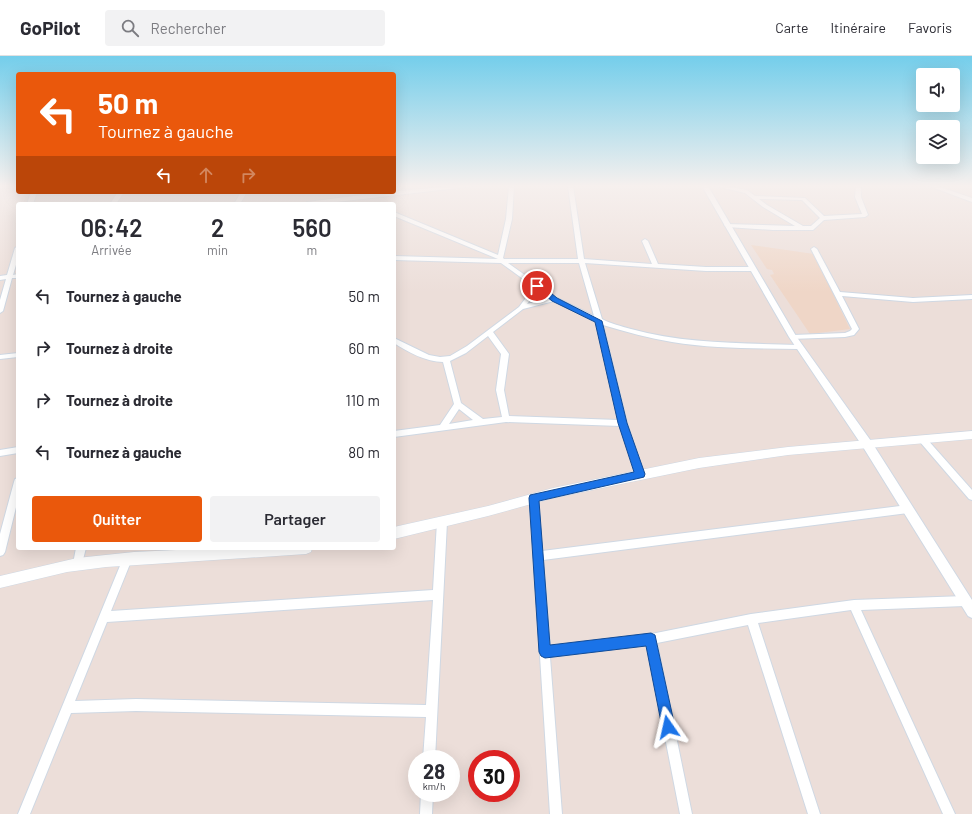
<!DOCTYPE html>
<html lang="fr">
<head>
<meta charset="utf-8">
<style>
  body { margin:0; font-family:Barlow,sans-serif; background:#f2f2f3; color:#2b2b33; height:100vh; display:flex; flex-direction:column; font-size:15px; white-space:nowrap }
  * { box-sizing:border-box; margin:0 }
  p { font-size:13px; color:#7c7c81 }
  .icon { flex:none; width:22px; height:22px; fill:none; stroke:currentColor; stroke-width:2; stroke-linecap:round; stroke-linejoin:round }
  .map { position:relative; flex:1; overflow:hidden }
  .side { position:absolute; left:16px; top:146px; width:380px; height:348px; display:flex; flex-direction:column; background:#fff; border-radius:4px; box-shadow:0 4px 16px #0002 }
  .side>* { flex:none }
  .hud { position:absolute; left:16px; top:16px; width:380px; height:122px; border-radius:4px; box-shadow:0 4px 16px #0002; background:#ea580c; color:#fff; overflow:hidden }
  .controls { position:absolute; left:916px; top:12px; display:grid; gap:8px }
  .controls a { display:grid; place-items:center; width:44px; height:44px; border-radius:4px; background:#fff; box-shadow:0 4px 16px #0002; font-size:20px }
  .speed { position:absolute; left:408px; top:694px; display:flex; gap:8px; font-size:20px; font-weight:700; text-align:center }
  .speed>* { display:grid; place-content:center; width:52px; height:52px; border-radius:50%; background:#fff; box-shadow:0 4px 16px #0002; line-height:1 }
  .speed small { font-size:10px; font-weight:400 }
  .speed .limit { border:6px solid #d22; background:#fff; color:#111 }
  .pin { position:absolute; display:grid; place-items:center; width:34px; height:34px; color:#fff; margin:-17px; border:2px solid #fff; border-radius:50%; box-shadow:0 1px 4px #0007 }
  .me { position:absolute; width:44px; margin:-22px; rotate:349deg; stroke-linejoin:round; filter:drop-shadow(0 0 3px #0008) }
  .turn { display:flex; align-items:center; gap:14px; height:84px; padding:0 16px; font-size:18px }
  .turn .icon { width:52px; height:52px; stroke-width:2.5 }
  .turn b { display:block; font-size:28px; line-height:34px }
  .lanes { display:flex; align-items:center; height:38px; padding:0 16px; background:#0003; justify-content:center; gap:20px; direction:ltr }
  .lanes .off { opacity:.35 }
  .eta { display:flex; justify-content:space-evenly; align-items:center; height:68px; text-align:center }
  .eta b { font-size:24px; font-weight:600; line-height:28px }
  .button { display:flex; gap:8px; margin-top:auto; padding:8px 16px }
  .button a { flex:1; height:46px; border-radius:4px; background:#ea580c; color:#fff; font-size:16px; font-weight:600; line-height:46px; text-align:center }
  .button a+a { background:#f2f2f3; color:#2b2b33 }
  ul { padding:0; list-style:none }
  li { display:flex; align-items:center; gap:12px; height:52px; padding:0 16px }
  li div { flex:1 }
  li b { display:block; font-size:15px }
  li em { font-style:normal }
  header { display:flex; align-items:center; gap:24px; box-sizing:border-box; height:56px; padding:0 20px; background:#fff; border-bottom:1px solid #e1e1e2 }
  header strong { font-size:19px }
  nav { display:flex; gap:22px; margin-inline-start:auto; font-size:14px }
  .search { width:280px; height:36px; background:#f2f2f3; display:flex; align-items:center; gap:10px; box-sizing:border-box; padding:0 14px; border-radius:4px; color:#7c7c81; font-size:15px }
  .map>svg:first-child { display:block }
</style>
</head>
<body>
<header>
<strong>GoPilot</strong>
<div class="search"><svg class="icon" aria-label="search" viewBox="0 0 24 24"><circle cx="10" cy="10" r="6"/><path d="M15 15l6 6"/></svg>Rechercher</div>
<nav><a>Carte</a><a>Itinéraire</a><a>Favoris</a></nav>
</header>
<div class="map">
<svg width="972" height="758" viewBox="0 0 972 758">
  <rect width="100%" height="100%" fill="#ecded9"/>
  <path fill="#efd6c7" d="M751,189l63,9 36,75 -40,5 -40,-59 4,-1 -2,-4 -5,-1z"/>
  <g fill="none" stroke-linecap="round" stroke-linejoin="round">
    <g stroke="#cfd8e3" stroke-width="2">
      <path id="minor" d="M453,130h22l-156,18h-15l3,-2 71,-9z
        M509,130h5l-2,33 -9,39 1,1h74l-10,-73h5l11,73 68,5 -10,-23 3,-2 3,2 10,23 48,3h46l3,2 -3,2h-46l-121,-8 17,56c9,5 19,7 29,10 54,15 112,14 168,16l3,2 -3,2c-42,-1 -85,0 -127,-7 -23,-4 -46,-10 -69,-17l24,98 17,51 -1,2 -3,1 -3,-1 -1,-2 -16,-48 -114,-4 -112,15v-6l46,-6 14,-21 -11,-42c-17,0 -35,-10 -49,-19v-5l35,17 11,2 10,-1 17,-10 52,-39 15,-20 -33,-24 -107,-3v-4l104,3 -104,-43v-4l104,43 8,-36zM508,207h71l15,53 -37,-18zM538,234l12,8 -23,6zM554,245l42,21 22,98 -109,-4 -5,-26 5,-36 -16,-22 30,-23zM488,280l13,18 -5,36 6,27 -19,2 -22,-16 -11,-42 16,-8zM459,353l14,11 -24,4z
        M715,130h11l21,4 8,6 50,2 19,18 38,-2 -7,-17 1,-11h5v11l7,18 -3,2 -41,3 -11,10h-40l-46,-3 -3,-2 1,-1 70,2 -32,-19 -18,-14zM759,143l43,1 18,18 -9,8h-8l-36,-21z
        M929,130h8l35,12v4z
        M31,136h6l-4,12h-6z
        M118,136h6l-8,12h-6z
        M241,136h6l-7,12h-6z
        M18,190v12l-5,17 5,-1v4h-6l-9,33 -3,2v-13l6,-21 -6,1v-4l7,-1 8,-27z
        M814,191l3,2 23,43 73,6 59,-3v4l-59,3 -71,-6 17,33 -5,6 -9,2 -54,2 -1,-2 3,-2 52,-2 5,-2 2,-2 -41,-80z
        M18,297v4l-18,2v-4z
        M923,381l3,1 46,52v10l-3,-1 -49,-57 -1,-2 1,-2z
        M18,391v6l-18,3v-6z
        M18,422v21l-13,53 -2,3 -3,1v-22l14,-52 1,-3z
        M534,438l3,1 1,3 4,53 366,-46 3,1 1,3 -1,3 -3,1 -365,47 7,86 101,-12 100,-20 103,-14 111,-4 4,2 1,3 -1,3 -4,2 -104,4 94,204h-12l-92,-204 -93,13 62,191h-12l-60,-189 -91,18 35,171h-12l-33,-169 -97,12 12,157h-12l-20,-316 1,-3z
        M442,462l3,1 2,3 -12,237h-12l3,-42 -290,-6 -65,2 -41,101h-12l106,-258 3,-1 3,1 2,3 -21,52 322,-21 4,-68 2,-3zM433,544l-7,105 -290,-6 -61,2 32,-79z
        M76,492h10l-5,19 -3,1 -3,-1 -2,-3z
        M421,737h12l-1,21h-12z"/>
    </g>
    <g stroke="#cfd8e3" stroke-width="2">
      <path id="tertiary" d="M702,130h6l88,150 75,105 101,159v18l-4,-2 -105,-169 -74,-110z"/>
    </g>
    <g stroke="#cfd8e3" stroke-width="1">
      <path id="secondary" d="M972,375v8l-184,16 -89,13 -146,30 -65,18 -94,23v-12l94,-21 65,-18 146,-30 89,-11z
        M219,492h93l-1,4 -5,2 -200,13 -39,5 -67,16v-12l77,-18 57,-6z"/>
    </g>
    <use href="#minor" fill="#fff" fill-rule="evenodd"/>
    <use href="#tertiary" fill="#fff" fill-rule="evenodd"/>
    <use href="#secondary" fill="#fff" fill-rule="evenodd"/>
  </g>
  <linearGradient id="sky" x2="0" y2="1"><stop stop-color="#74ceeb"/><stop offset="0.55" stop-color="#f6f0ee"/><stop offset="1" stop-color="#f6f0ee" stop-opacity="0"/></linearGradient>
  <rect width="972" height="236" fill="url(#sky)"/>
  <path fill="#1a73e8" stroke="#114b97" d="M535,228h5l17,14 45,23 25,102 18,51 -1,3 -4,1 -101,23 11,144 101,-12 4,2 20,92 -2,4 -5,2 -4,-2 -2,-4 -16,-81 -101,12 -4,-2 -2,-4 -10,-154 1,-3 104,-23 -16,-49 -23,-101 -43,-21 -17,-14z"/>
</svg>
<div class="controls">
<a><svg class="icon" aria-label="sound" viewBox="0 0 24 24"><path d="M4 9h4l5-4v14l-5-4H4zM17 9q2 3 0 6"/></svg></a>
<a><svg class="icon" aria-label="layers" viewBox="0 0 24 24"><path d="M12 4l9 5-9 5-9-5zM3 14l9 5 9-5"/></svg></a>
</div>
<div class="speed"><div>28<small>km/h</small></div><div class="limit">30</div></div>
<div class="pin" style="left:537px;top:230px;background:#d93025"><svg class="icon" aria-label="arrive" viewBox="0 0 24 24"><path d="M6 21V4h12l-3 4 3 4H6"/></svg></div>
<svg class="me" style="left:668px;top:671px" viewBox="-20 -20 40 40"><path d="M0-17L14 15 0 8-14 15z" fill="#1a73e8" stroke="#fff" stroke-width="4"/></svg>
<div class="hud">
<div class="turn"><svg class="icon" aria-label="left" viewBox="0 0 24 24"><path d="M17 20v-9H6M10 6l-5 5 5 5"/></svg><div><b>50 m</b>Tournez à gauche</div></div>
<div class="lanes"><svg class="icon" aria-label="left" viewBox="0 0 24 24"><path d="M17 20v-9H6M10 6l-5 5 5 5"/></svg><svg class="icon off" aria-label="ahead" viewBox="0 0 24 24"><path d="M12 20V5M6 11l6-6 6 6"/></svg><svg class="icon off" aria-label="right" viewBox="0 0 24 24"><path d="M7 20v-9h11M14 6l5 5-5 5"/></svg></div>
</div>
<section class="side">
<div class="eta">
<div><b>06:42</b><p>Arrivée</p></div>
<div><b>2</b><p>min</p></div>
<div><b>560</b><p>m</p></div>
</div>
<ul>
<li><svg class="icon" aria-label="left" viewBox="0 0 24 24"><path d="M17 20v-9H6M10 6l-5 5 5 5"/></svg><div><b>Tournez à gauche</b></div><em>50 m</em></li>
<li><svg class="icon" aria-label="right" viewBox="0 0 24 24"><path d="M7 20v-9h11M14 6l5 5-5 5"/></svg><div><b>Tournez à droite</b></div><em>60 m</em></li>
<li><svg class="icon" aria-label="right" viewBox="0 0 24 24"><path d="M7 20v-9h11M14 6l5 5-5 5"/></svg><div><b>Tournez à droite</b></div><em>110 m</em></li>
<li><svg class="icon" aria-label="left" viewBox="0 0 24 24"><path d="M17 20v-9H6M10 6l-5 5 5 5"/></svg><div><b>Tournez à gauche</b></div><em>80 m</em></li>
</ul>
<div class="button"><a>Quitter</a><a>Partager</a></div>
</section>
</div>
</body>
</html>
